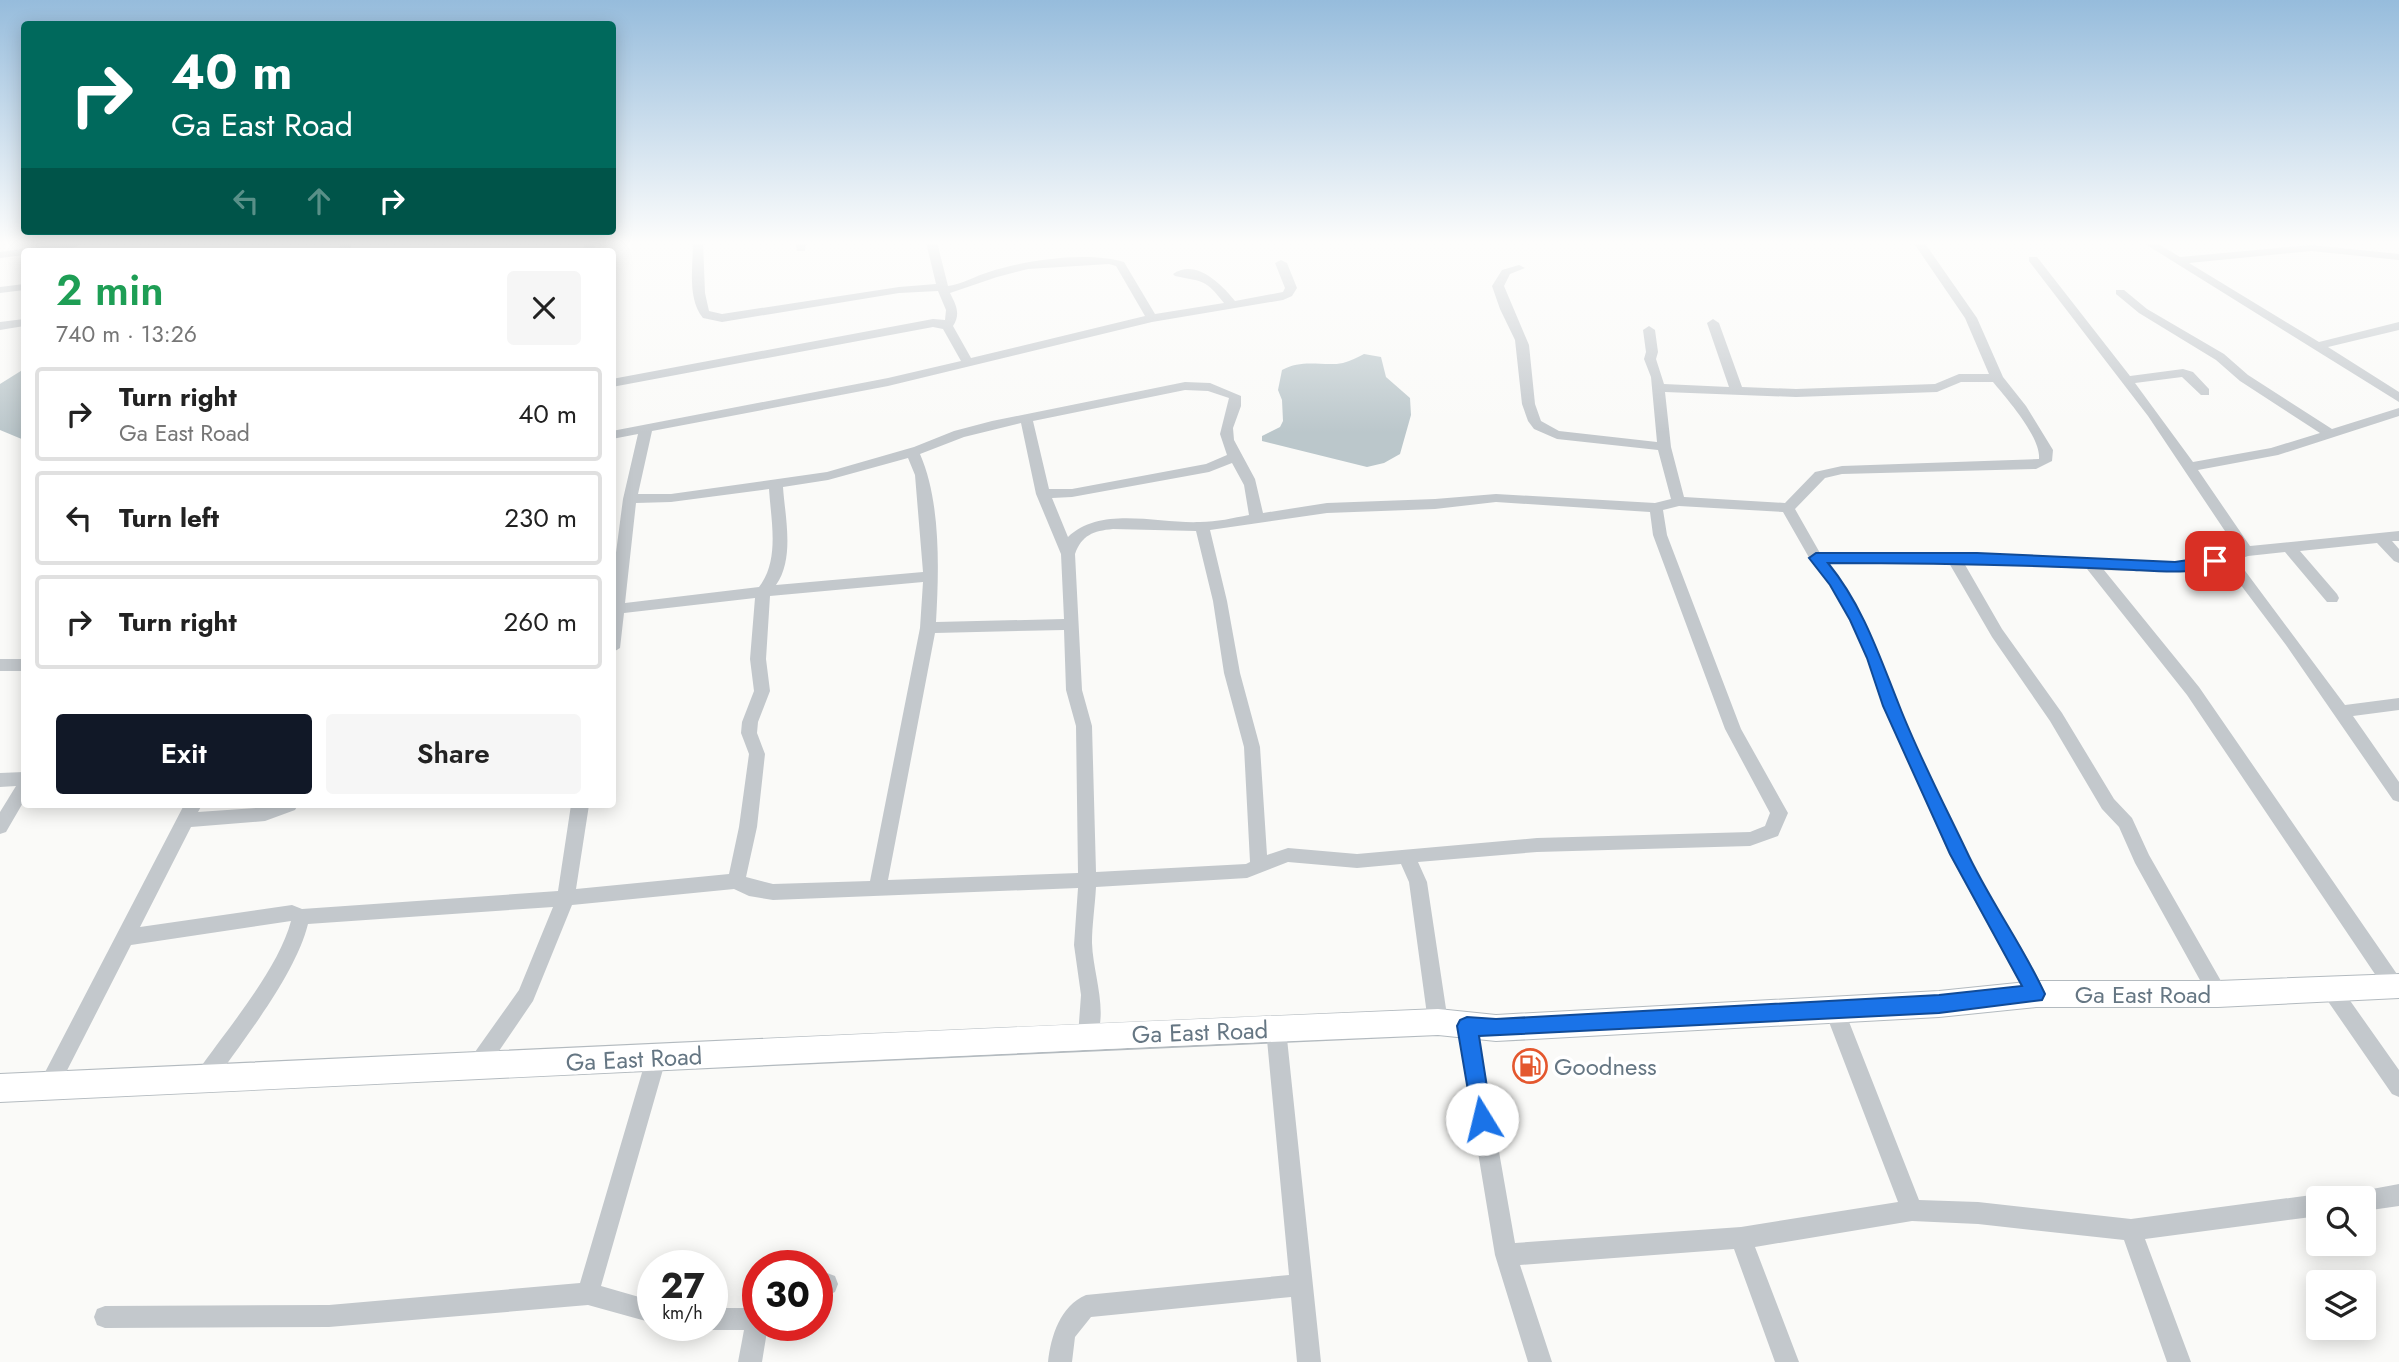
<!DOCTYPE html>
<html lang="en">
<head>
<meta charset="utf-8">
<style>
  body { margin:0; font-family:Jost,sans-serif; background:#f6f6f6; color:#222; height:100vh; display:flex; flex-direction:column; font-size:26px; white-space:nowrap }
  * { box-sizing:border-box; margin:0 }
  p { font-size:23px; color:#767676 }
  .icon { flex:none; width:38px; height:38px; fill:none; stroke:currentColor; stroke-width:2; stroke-linecap:round; stroke-linejoin:round }
  .map { position:relative; flex:1; overflow:hidden }
  .drawer { position:absolute; left:21px; top:248px; width:595px; height:560px; display:flex; flex-direction:column; background:#fff; border-radius:7px; box-shadow:0 4px 18px #0003 }
  .drawer>* { flex:none }
  .top-card { position:absolute; left:21px; top:21px; width:595px; height:214px; border-radius:7px; box-shadow:0 4px 18px #0003; background:#00695c; color:#fff; overflow:hidden }
  .controls { position:absolute; left:2306px; top:1186px; display:grid; gap:14px }
  .controls a { display:grid; place-items:center; width:70px; height:70px; border-radius:7px; background:#fff; box-shadow:0 4px 18px #0003; font-size:35px }
  .speed { position:absolute; left:637px; top:1250px; display:flex; gap:14px; font-size:35px; font-weight:700; text-align:center }
  .speed>* { display:grid; place-content:center; width:91px; height:91px; border-radius:50%; background:#fff; box-shadow:0 4px 18px #0003; line-height:1 }
  .speed small { font-size:18px; font-weight:400 }
  .speed .limit { border:10px solid #d22; background:#fff; color:#111 }
  .pin { position:absolute; display:grid; place-items:center; width:60px; height:60px; color:#fff; margin:-30px; border-radius:14px; box-shadow:0 4px 10px #0006 }
  .me { position:absolute; width:77px; margin:-38px; rotate:351deg; stroke-linejoin:round; filter:drop-shadow(0 0 5px #0008) }
  .turn { display:flex; align-items:center; gap:24px; height:147px; padding:0 35px; font-size:32px }
  .turn .icon { width:91px; height:91px; stroke-width:2.5 }
  .turn b { display:block; font-size:49px; line-height:60px }
  .lanes { display:flex; align-items:center; height:66px; padding:0 35px; background:#0003; justify-content:center; gap:35px; direction:ltr }
  .lanes .off { opacity:.35 }
  .round { display:grid; place-items:center; flex:none; width:74px; height:74px; border-radius:7px; background:#f6f6f6 }
  .headline { display:flex; align-items:center; justify-content:space-between; height:119px; padding:0 35px }
  h1 { font-size:42px; font-weight:600; line-height:52px; color:#1e9e55 }
  .action { display:flex; gap:14px; margin-top:auto; padding:14px 35px }
  .action a { flex:1; height:80px; border-radius:7px; background:#111827; color:#fff; font-size:28px; font-weight:600; line-height:80px; text-align:center }
  .action a+a { background:#f6f6f6; color:#222 }
  ul { padding:0; list-style:none }
  li { display:flex; align-items:center; gap:21px; height:94px; margin:0 14px 10px; padding:0 21px; border:4px solid #e0e0e0; border-radius:7px }
  li div { flex:1 }
  li b { display:block; font-size:26px }
  li em { font-style:normal }
  .map>svg:first-child { display:block }
</style>
</head>
<body>
<div class="map">
<svg width="2399" height="1362" viewBox="0 0 2399 1362">
  <rect width="100%" height="100%" fill="#fafaf8"/>
  <path fill="#bbc7cb" d="M1364,354l17,3 5,20 24,21 1,17 -11,39 -16,9 -17,4 -105,-26v-5l18,-9 3,-6 -1,-21 -4,-10 4,-20c22,-12 41,-3 61,-7 7,-2 15,-6 21,-9z
    M24,369v71l-24,-10v-46z"/>
  <g fill="none" stroke-linecap="round" stroke-linejoin="round">
    <g stroke="#b3babf" stroke-width="2">
      <path id="secondary" d="M2399,974v24l-181,9h-182l-97,10 -443,24 -58,-6c-479,19 -959,45 -1438,67v-28c479,-21 959,-46 1438,-65l58,6 443,-24 97,-10h182z"/>
    </g>
    <path fill="#c3c8cc" fill-rule="evenodd" d="M71,242h16l-21,9 -42,1v3l-24,3v-6z
      M341,242h11l-2,10h-12z
      M584,242h10l1,10h-12z
      M693,242h10l2,51 4,18 13,3 177,-27 37,-3 -10,-42h11l11,44c15,-2 27,-10 41,-14 37,-12 98,-21 135,-10l31,52 69,-11c-19,-24 -20,-21 -49,-27l-2,-2c23,-16 49,11 62,27l48,-9 2,-4 -10,-25 6,-3 6,3 10,25 -5,8 -9,4 -131,22 -264,64 -236,45 -14,63h33l156,-22 87,-25 40,-16 38,-10 193,-39 25,1 31,13v10l-8,22 1,12 21,39 8,34 64,-10 108,-4 61,-5 159,9 16,-4 -13,-49 -101,-11 -23,-10 -6,-8 -6,-17 -7,-64 -15,-31 -8,-23 10,-16 17,-5 6,3 -15,6 -6,12 25,59 6,59 6,17 18,10 98,11 -6,-65 -7,-18 2,-7 -3,-22 6,-4 6,4 3,22 -2,7 8,25 65,3 -22,-64 6,-4 6,4 23,64 54,2 139,-5 24,-10h30l-24,-56 -52,-76h11l53,76 26,59 23,29 27,44 -1,11 -16,8 -194,5 -17,4 -30,31 25,44 133,-1 212,10 31,-2 41,-11 -89,-133 -119,-155v-4h8l93,119 53,-7 10,3 16,17v6h-8l-19,-18 -47,6 58,79 78,-14 49,-15 -80,-52 -24,-21 -77,-47 -23,-19v-4h8l23,19 77,45 24,21 84,54 67,-21v8l-121,39 -80,15 52,76 149,-15v10h-7l7,8v14l-5,-2 -17,-18 -77,8 37,43 2,4 -2,4h-10l-42,-50 -37,4 -11,4 108,145 54,-7v12l-46,6 46,66v20l-6,-2 -107,-155 -61,-81 -60,8 -61,-2 95,117 200,290v16l-5,2 -7,-3 -200,-297 -100,-126 -123,-6 38,66 60,84 52,86 18,19 17,37 76,133 3,6 -3,6 -7,3 -7,-3 -76,-137 -16,-36 -17,-18 -52,-88 -58,-84 -43,-74h-121c36,45 50,89 71,142 19,49 43,97 66,145 24,50 58,94 81,144l-3,6 -7,3 -7,-3 -80,-146 -66,-148 -16,-48 -17,-39 -20,-34 -19,-24 -28,-49 -104,-6 -16,4 4,25 74,194 47,84 -10,23 -28,10 -213,6 -119,10 9,20 21,140 -3,6 -7,3 -7,-3 -3,-6 -19,-140 -8,-18 -44,4 -69,-6 -41,16 -151,9c-1,19 -4,38 -4,56 1,32 17,68 3,99l-7,3 -7,-3 -3,-6 3,-41 -7,-50 4,-57 -305,12 -24,-4 -15,-7 -162,16 -39,96 -49,72 -7,2 -7,-2 -3,-7 3,-7 49,-69 34,-83 -245,17c-13,52 -65,116 -96,161l-7,3 -7,-3 -3,-7 3,-7c29,-42 80,-101 93,-150l-160,24 -75,147 -7,3 -7,-3 -3,-7 3,-7 142,-273h18l-4,7 100,-7 -3,5 -30,11 -74,6 -51,100 152,-22 10,4 256,-18 13,-86h18l-13,84 153,-15 10,-47 10,-73 -8,-21 1,-11 12,-31 -4,-32 5,-61 -131,15 -4,35 -8,5v-70l11,-84 15,-65 -26,5v-8l276,-53 73,-17 -18,-32 -10,-2 -321,60v-8l321,-60 12,1 1,-10 -8,-19 -39,2 -177,29 -19,-4c-16,-19 -10,-52 -10,-76zM1109,264l7,2 29,50 -174,42 -18,-32c8,-12 3,-21 -3,-33l47,-16 31,-8zM1961,382h32c14,17 48,55 46,77l-197,7 -27,6 -30,31 -101,-6 -13,-50 -6,-55 131,5 141,-5zM1185,390l23,1 21,7 -9,36 7,21 -21,9 -134,25h-23l-16,-68zM1021,423l15,71 25,60 3,65 -128,3c3,-52 5,-120 -16,-168l44,-17zM908,458l7,17 8,97 -147,13c19,-27 9,-68 7,-98l45,-7zM1232,463l12,22 5,30c-16,3 -32,7 -49,7 -41,2 -99,-17 -132,15l-16,-39 20,-1 137,-25zM769,489c2,32 11,71 -10,98l-134,16 11,-100 35,-1zM1496,502l154,10 3,23 72,194 45,84 -5,13 -15,6 -213,6 -180,16 -69,-6 -21,7 -7,-108 -20,-74 -13,-72 -17,-71 117,-17 108,-4zM1113,529l83,2 17,70 11,72 20,74 6,115 -4,2 -150,8 -4,-146 -10,-36 -7,-136c7,-19 18,-23 38,-25zM923,582l-3,46 -50,253 -97,3 -27,-7 11,-50 8,-73 -8,-21 1,-11 12,-31 -4,-32 4,-63zM1064,630l2,60 10,36 2,147 -190,7 47,-247z
      M795,242h11l-1,9h-8z
      M2142,242h13l25,15 131,-12 88,9v6l-88,-9 -122,12 130,79 80,-20v8l-71,17 71,45v10z
      M370,249l14,3h-20z
      M24,284v6l-24,3v-6z
      M24,319v7l-24,4v-8z
      M0,659h24v12h-24z
      M24,772v29l-18,31 -6,2v-22l16,-26 -16,1v-14z
      M2332,982l7,3 60,85v27l-7,-3 -67,-97 -3,-6 3,-6z
      M1834,1000l7,3 3,6 75,191 59,2 153,17 188,-25 8,5h-8v17l-174,23 46,123h-24l-43,-122 -146,-16 -66,-3 -157,26 44,115h-24l-41,-113 -214,16 32,97h-24l-33,-107 -38,-229 3,-6 7,-3 7,3 3,6 38,217 226,-16 157,-25 -74,-193 3,-6z
      M1276,1020l7,3 3,6 35,333h-24l-6,-65 -200,20 -16,20 -3,25h-24c3,-26 12,-56 38,-67l203,-20 -23,-246 3,-6z
      M656,1050l7,2 3,7 -65,227 52,15v22l-65,-18 -259,22 -224,1 -8,-3 -3,-8 3,-8 8,-3 224,-1 251,-22 66,-224 3,-7z
      M2399,1184v22l-35,5v-12h-10l2,-7z
      M827,1273l8,3 3,8 -3,8 -18,8v-23z
      M712,1308h46v17h10l-6,37h-24l6,-32h-32l-8,-3 -1,-2h9z"/>
    <use href="#secondary" fill="#fff" fill-rule="evenodd"/>
  </g>
  <linearGradient id="sky" x2="0" y2="1"><stop stop-color="#96bcdc"/><stop offset="0.56" stop-color="#fdfdfc"/><stop offset="1" stop-color="#fdfdfc" stop-opacity="0"/></linearGradient>
  <rect width="2399" height="433" fill="url(#sky)"/>
  <path fill="#1a73e8" stroke="#114b97" stroke-width="2" d="M1816,553h161l198,9 40,-6 7,5c-12,15 -69,10 -88,9 -102,-5 -204,-7 -306,-7 35,43 51,92 71,142 19,49 44,97 67,145 23,50 56,94 79,144l-3,6 -103,13 -460,23 13,83 -3,7 -7,3 -8,-3 -17,-100 3,-6 7,-3 29,2 443,-24 83,-9 -72,-132 -67,-148 -16,-48 -17,-38 -20,-35 -21,-27z"/>
  <defs>
    <g id="fuel-ring" transform="scale(1.75)"><circle r="9.5" fill="#fff" stroke="#e4572e" stroke-width="1.5"/><path d="M-5.5-6h7V0h2V4h1.3V-2.5L3-4.5l.8-.8L6-3V5H2.5V1h-1V6h-7ZM-4.2-4.7v3.2H.2V-4.7Z" fill="#e4572e"/></g>
  </defs>
  <g fill-rule="evenodd">
    <use href="#fuel-ring" x="1530" y="1066"/>
  </g>
  <g text-anchor="middle" dominant-baseline="central" stroke-width="7" stroke-linejoin="round" paint-order="stroke">
    <g font-size="24" fill="#657683" stroke="#fff">
      <text x="2143" y="994">Ga East Road</text>
      <text transform="translate(1200 1032) rotate(-2)">Ga East Road</text>
      <text transform="translate(634 1059) rotate(-3)">Ga East Road</text>
    </g>
    <g font-size="24" fill="#657683" stroke="#fff" text-anchor="start">
      <text x="1554" y="1066">Goodness</text>
    </g>
  </g>
</svg>
<div class="controls">
<a><svg class="icon" aria-label="search" viewBox="0 0 24 24"><circle cx="10" cy="10" r="6"/><path d="M15 15l6 6"/></svg></a>
<a><svg class="icon" aria-label="layers" viewBox="0 0 24 24"><path d="M12 4l9 5-9 5-9-5zM3 14l9 5 9-5"/></svg></a>
</div>
<div class="speed"><div>27<small>km/h</small></div><div class="limit">30</div></div>
<div class="pin" style="left:2215px;top:561px;background:#d93025"><svg class="icon" aria-label="arrive" viewBox="0 0 24 24"><path d="M6 21V4h12l-3 4 3 4H6"/></svg></div>
<svg class="me" style="left:1482px;top:1119px" viewBox="-20 -20 40 40"><circle r="19" fill="#fff"/><path d="M0-13L10 11 0 6-10 11z" fill="#1a73e8"/></svg>
<div class="top-card">
<div class="turn"><svg class="icon" aria-label="right" viewBox="0 0 24 24"><path d="M7 20v-9h11M14 6l5 5-5 5"/></svg><div><b>40 m</b>Ga East Road</div></div>
<div class="lanes"><svg class="icon off" aria-label="left" viewBox="0 0 24 24"><path d="M17 20v-9H6M10 6l-5 5 5 5"/></svg><svg class="icon off" aria-label="ahead" viewBox="0 0 24 24"><path d="M12 20V5M6 11l6-6 6 6"/></svg><svg class="icon" aria-label="right" viewBox="0 0 24 24"><path d="M7 20v-9h11M14 6l5 5-5 5"/></svg></div>
</div>
<section class="drawer">
<div class="headline"><div><h1>2 min</h1><p>740 m · 13:26</p></div><a class="round"><svg class="icon" aria-label="close" viewBox="0 0 24 24"><path d="M6 6l12 12M18 6L6 18"/></svg></a></div>
<ul>
<li><svg class="icon" aria-label="right" viewBox="0 0 24 24"><path d="M7 20v-9h11M14 6l5 5-5 5"/></svg><div><b>Turn right</b><p>Ga East Road</p></div><em>40 m</em></li>
<li><svg class="icon" aria-label="left" viewBox="0 0 24 24"><path d="M17 20v-9H6M10 6l-5 5 5 5"/></svg><div><b>Turn left</b></div><em>230 m</em></li>
<li><svg class="icon" aria-label="right" viewBox="0 0 24 24"><path d="M7 20v-9h11M14 6l5 5-5 5"/></svg><div><b>Turn right</b></div><em>260 m</em></li>
</ul>
<div class="action"><a>Exit</a><a>Share</a></div>
</section>
</div>
</body>
</html>
